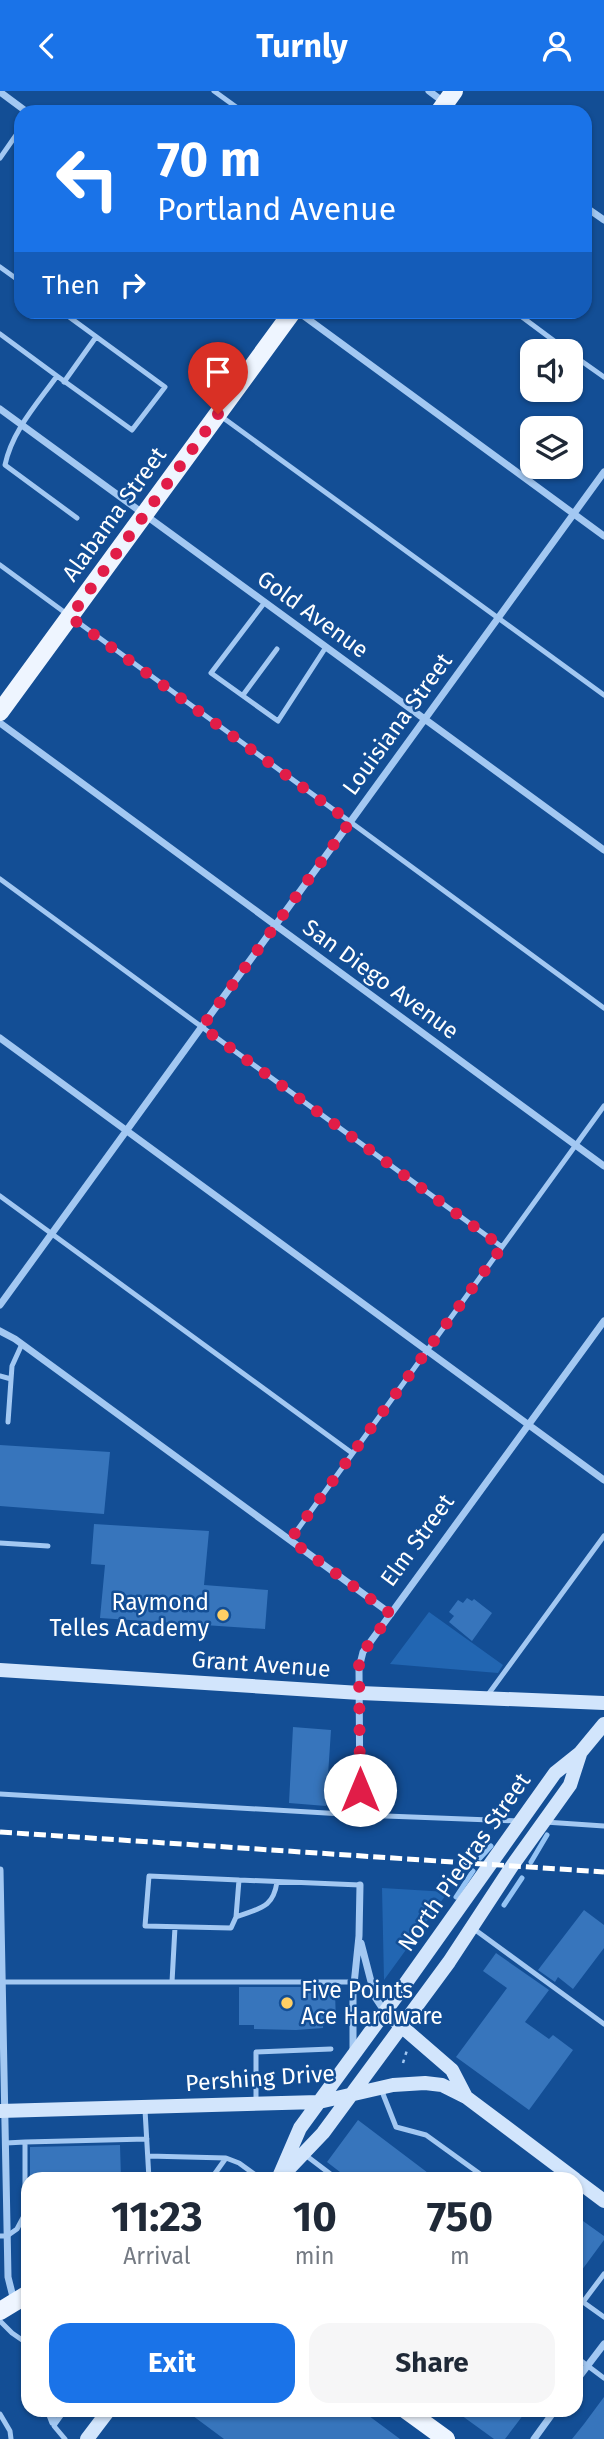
<!DOCTYPE html>
<html lang="en">
<head>
<meta charset="utf-8">
<style>
  body { margin:0; font-family:"Fira Sans",sans-serif; background:#f6f6f7; color:#1f2937; height:100vh; display:flex; flex-direction:column; font-size:26px; white-space:nowrap }
  * { box-sizing:border-box; margin:0 }
  p { font-size:23px; color:#747a83 }
  .icon { flex:none; width:38px; height:38px; fill:none; stroke:currentColor; stroke-width:2; stroke-linecap:round; stroke-linejoin:round }
  .map { position:relative; flex:1; overflow:hidden }
  .side { position:absolute; left:21px; top:2081px; width:562px; height:245px; display:flex; flex-direction:column; background:#fff; border-radius:21px; box-shadow:0 2px 5px #0004 }
  .side>* { flex:none }
  .guide { position:absolute; left:14px; top:14px; width:578px; height:214px; border-radius:21px; box-shadow:0 2px 5px #0004; background:#1a73e8; color:#fff; overflow:hidden }
  .buttons { position:absolute; left:520px; top:248px; display:grid; gap:14px }
  .buttons a { display:grid; place-items:center; width:63px; height:63px; border-radius:14px; background:#fff; box-shadow:0 2px 5px #0004; font-size:35px }
  .pin { position:absolute; display:grid; place-items:center; width:60px; height:60px; color:#fff; margin:-72px -30px; border-radius:50% 50% 50% 0; rotate:-45deg; box-shadow:0 0 7px #0007 }
  .pin .icon { rotate:45deg }
  .me { position:absolute; width:77px; margin:-38px; rotate:0deg; stroke-linejoin:round; filter:drop-shadow(0 0 5px #0008) }
  .turn { display:flex; align-items:center; gap:24px; height:147px; padding:0 28px; font-size:32px }
  .turn .icon { width:91px; height:91px; stroke-width:2.5 }
  .turn b { display:block; font-size:49px; line-height:60px }
  .then { display:flex; align-items:center; height:66px; padding:0 28px; background:#0003; gap:14px; font-size:26px }
  .eta { display:flex; justify-content:space-evenly; align-items:center; height:119px; text-align:center }
  .eta b { font-size:42px; font-weight:700; line-height:49px }
  .primary-button { display:flex; gap:14px; margin-top:auto; padding:14px 28px }
  .primary-button a { flex:1; height:80px; border-radius:21px; background:#1a73e8; color:#fff; font-size:28px; font-weight:700; line-height:80px; text-align:center }
  .primary-button a+a { background:#f6f6f7; color:#1f2937 }
  header { display:flex; justify-content:space-between; align-items:center; height:91px; padding:0 28px; background:#1a73e8; color:#fff; font-size:32px; font-weight:700 }
  .map>svg:first-child { display:block }
</style>
</head>
<body>
<header><svg class="icon" aria-label="back" viewBox="0 0 24 24"><path d="M15 5l-7 7 7 7"/></svg>Turnly<svg class="icon" aria-label="person" viewBox="0 0 24 24"><circle cx="12" cy="8" r="4"/><path d="M4 21q1-7 8-7t8 7"/></svg></header>
<div class="map">
<svg width="604" height="2348" viewBox="0 0 604 2348">
  <rect width="100%" height="100%" fill="#134e95"/>
  <path fill="#2266b2" d="M429,1521l74,53 -5,8 -108,-9z
    M382,1797l66,4 -64,88z"/>
  <g fill="none" stroke-linecap="round" stroke-linejoin="round">
    <path stroke="#95c4f5" stroke-width="5" d="M480,1767l11,-12
      M531,1771l16,-27
      M456,1806l17,-26
      M504,1814l18,-27"/>
  </g>
  <path fill="#3775bc" d="M0,1354l110,7 -6,62 -104,-8z
    M94,1433l115,7 -5,54 64,5 -3,39 -165,-11 5,-53 -14,-1z
    M467,1507l5,3 2,-2 18,14 -20,28 -23,-19 5,-6 -5,-4 9,-12 5,3z
    M293,1636l38,3 -5,76 -37,-3z
    M584,1819l20,15v23l-31,41 -15,-12 -3,5 -17,-12z
    M496,1862l53,37 -24,32 24,17 4,-4 20,15 -44,60 -73,-53 51,-69 -24,-17z
    M239,1896h66v4h30l1,33h-13v4l-27,2 -42,-1v-4h-15z
    M358,2029l78,59h-87l-22,-17z
    M120,2054l1,34h-91v-32z
    M576,2125l28,20v4l-28,38z
    M604,2306v42h-32l12,-15z
    M185,2319h176l39,29h-176z
    M454,2319h73l-22,29h-11z"/>
  <g fill="none" stroke-linecap="round" stroke-linejoin="round">
    <path stroke="#a3c8f2" stroke-width="2.5" stroke-dasharray="3.5 5" stroke-linecap="butt" d="M403,1972l4,-13"/>
    <path stroke="#a3c8f2" stroke-width="5" d="M214,0l29,21
      M0,67l21,-30
      M0,176l21,15
      M61,220l104,76 -33,43 -75,-54c-20,28 -45,55 -52,89l72,53
      M514,220l55,41
      M0,243l57,42
      M570,262l34,24
      M64,291l32,-45
      M222,326l382,278
      M0,474l604,443
      M265,511l-54,71 67,48 48,-74
      M243,604l34,-46
      M0,788l502,368
      M0,1105l352,257
      M0,1285l11,3
      M8,1331l4,-56 10,-22
      M290,1449l314,-434
      M0,1452l48,3
      M487,1605l117,-160
      M0,1703l360,21 158,6
      M545,1731l59,4
      M277,1791c-4,27 -18,26 -41,35l3,-37 121,5
      M236,1826l-5,11 -86,-2 4,-50 90,4
      M474,1838l130,95
      M0,1891h354
      M172,1891l3,-55
      M381,1998l15,38 30,8 61,44
      M256,2012v-51l75,-3
      M145,2019l4,69
      M6,2052l19,-1
      M304,2063l33,25
      M148,2065l78,2 -15,21
      M226,2067l13,5 22,16
      M553,2088l7,-11
      M0,2145h7l10,-7 8,-15v-72l122,-3
      M604,2183l-21,28 21,15
      M0,2230l12,12 16,11
      M576,2266l28,21
      M47,2319l5,13
      M54,2319v16l11,13
      M0,2323l10,17 1,8
      M55,2333l10,-14"/>
    <path stroke="#a3c8f2" stroke-width="7" d="M429,0l28,21
      M0,1l27,20
      M584,115l20,14
      M297,220l307,225
      M0,318l604,441
      M0,632l604,443
      M0,947l604,442
      M0,1214l604,-833
      M0,1240l15,8 376,275
      M360,1724l-1,-147 4,-16 241,-331
      M0,1779l8,407 6,24
      M361,1852l14,54 10,15
      M353,1959v-56l6,-58 1,-51
      M576,2290l28,-37
      M534,2348l21,-29"/>
    <path stroke="#d2e5fc" stroke-width="14" d="M0,1579l360,23 244,10
      M385,1921l67,58 14,27
      M0,2020l319,-9 74,-17 32,-2 17,2 24,12 109,82
      M282,2085l41,-43 126,-171 63,-96 58,-81 10,-31
      M278,2088l22,-51 98,-134 157,-221 25,-20 24,-29
      M576,2089l28,21
      M87,2348l22,-29"/>
    <path stroke="#eef5ff" stroke-width="18" d="M439,21l15,-21
      M0,621l293,-401
      M0,2220l28,-17
      M406,2319l40,29"/>
    <path stroke="#fff" stroke-width="5" stroke-dasharray="12 5" stroke-linecap="butt" d="M0,1741l604,40"/>
  </g>
  <g fill="none" stroke-linecap="round" stroke-linejoin="round">
    <path stroke="#e11d48" stroke-width="12" stroke-dasharray="0 21.6" d="M218,323l-148,203 280,205 -148,205 300,220 -212,293 101,74 -28,38 -4,9 1,129"/>
  </g>
  <g fill="#ffcf64" stroke="#134e95" stroke-width="2.5">
    <circle cx="223" cy="1524" r="7"/>
    <circle cx="287" cy="1912" r="7"/>
  </g>
  <g text-anchor="middle" dominant-baseline="central" stroke-width="5" stroke-linejoin="round" paint-order="stroke">
    <g font-size="23" fill="#fff" stroke="#134e95">
      <text transform="translate(114 423) rotate(-54)">Alabama Street</text>
      <text transform="translate(313 523) rotate(36)">Gold Avenue</text>
      <text transform="translate(397 633) rotate(-54)">Louisiana Street</text>
      <text transform="translate(381 888) rotate(36)">San Diego Avenue</text>
      <text transform="translate(417 1449) rotate(-54)">Elm Street</text>
      <text transform="translate(261 1573) rotate(4)">Grant Avenue</text>
      <text transform="translate(464 1771) rotate(-55)">North Piedras Street</text>
      <text transform="translate(260 1987) rotate(-4)">Pershing Drive</text>
    </g>
    <g font-size="23" fill="#fff" stroke="#134e95" text-anchor="end">
      <text x="209" y="1511">Raymond<tspan x="209" dy="26">Telles Academy</tspan></text>
      <text x="301" y="1899" text-anchor="start">Five Points<tspan x="301" dy="26">Ace Hardware</tspan></text>
    </g>
  </g>
</svg>
<div class="buttons">
<a><svg class="icon" aria-label="sound" viewBox="0 0 24 24"><path d="M4 9h4l5-4v14l-5-4H4zM17 9q2 3 0 6"/></svg></a>
<a><svg class="icon" aria-label="layers" viewBox="0 0 24 24"><path d="M12 4l9 5-9 5-9-5zM3 14l9 5 9-5"/></svg></a>
</div>
<div class="pin" style="left:218px;top:323px;background:#d93025"><svg class="icon" aria-label="arrive" viewBox="0 0 24 24"><path d="M6 21V4h12l-3 4 3 4H6"/></svg></div>
<svg class="me" style="left:360px;top:1699px" viewBox="-20 -20 40 40"><circle r="19" fill="#fff"/><path d="M0-13L10 11 0 6-10 11z" fill="#e11d48"/></svg>
<div class="guide">
<div class="turn"><svg class="icon" aria-label="left" viewBox="0 0 24 24"><path d="M17 20v-9H6M10 6l-5 5 5 5"/></svg><div><b>70 m</b>Portland Avenue</div></div>
<div class="then">Then<svg class="icon" aria-label="right" viewBox="0 0 24 24"><path d="M7 20v-9h11M14 6l5 5-5 5"/></svg></div>
</div>
<section class="side">
<div class="eta">
<div><b>11:23</b><p>Arrival</p></div>
<div><b>10</b><p>min</p></div>
<div><b>750</b><p>m</p></div>
</div>
<div class="primary-button"><a>Exit</a><a>Share</a></div>
</section>
</div>
</body>
</html>
